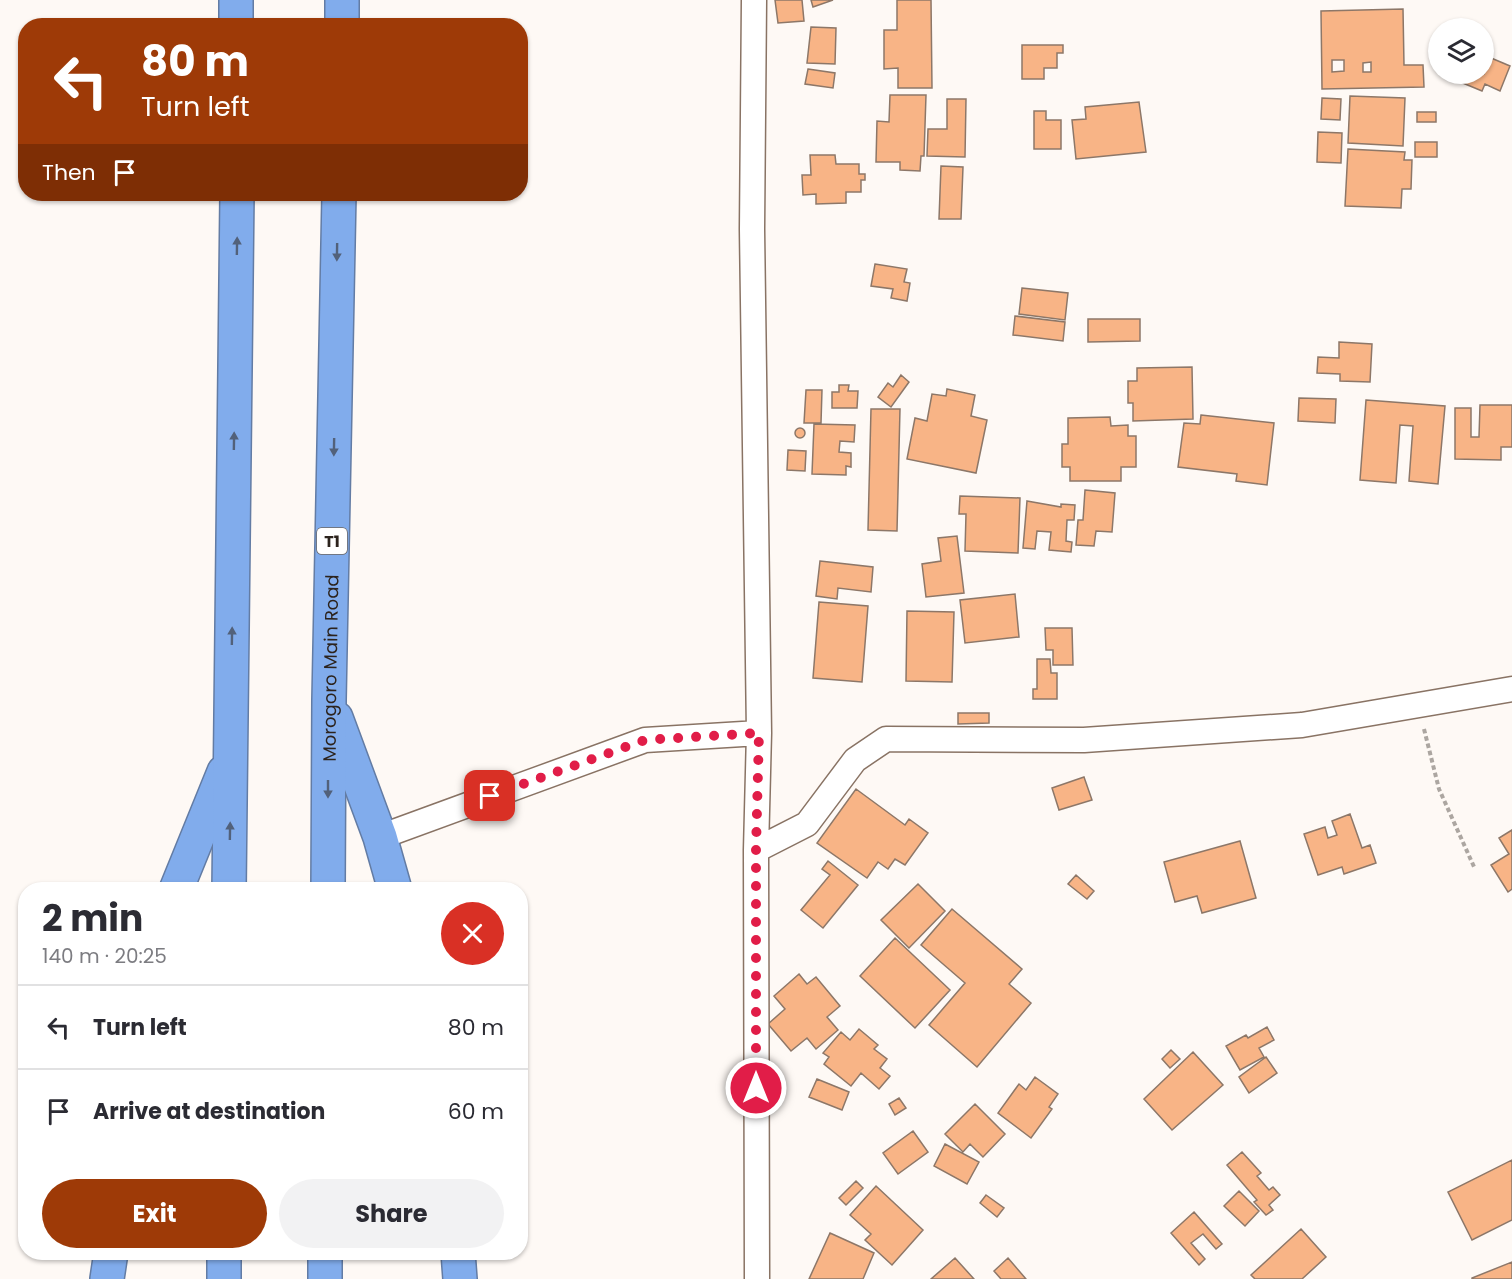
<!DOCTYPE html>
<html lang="en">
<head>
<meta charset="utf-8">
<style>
  body { margin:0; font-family:Poppins,sans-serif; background:#f2f2f3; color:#2b2b33; height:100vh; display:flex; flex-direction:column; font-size:22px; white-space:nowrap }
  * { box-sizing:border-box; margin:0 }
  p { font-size:20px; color:#7c7c81 }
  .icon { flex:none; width:33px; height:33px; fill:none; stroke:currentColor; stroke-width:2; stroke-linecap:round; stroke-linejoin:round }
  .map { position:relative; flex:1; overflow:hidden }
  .drawer { position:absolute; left:18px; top:882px; width:510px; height:378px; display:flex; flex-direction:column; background:#fff; border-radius:24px; box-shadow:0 2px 4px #0004 }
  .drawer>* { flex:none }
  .guide { position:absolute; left:18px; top:18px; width:510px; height:183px; border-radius:24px; box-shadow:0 2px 4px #0004; background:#9e3a07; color:#fff; overflow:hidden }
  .controls { position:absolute; left:1428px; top:18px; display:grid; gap:12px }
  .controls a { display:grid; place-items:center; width:66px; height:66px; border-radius:50%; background:#fff; box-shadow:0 2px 4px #0004; font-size:30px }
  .pin { position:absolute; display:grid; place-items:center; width:51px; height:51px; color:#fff; margin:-26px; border-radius:12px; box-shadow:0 3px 9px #0006 }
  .me { position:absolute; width:66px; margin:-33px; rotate:0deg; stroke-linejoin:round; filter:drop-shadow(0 0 4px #0008) }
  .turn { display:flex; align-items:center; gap:21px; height:126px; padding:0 24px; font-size:27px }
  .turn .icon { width:78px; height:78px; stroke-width:2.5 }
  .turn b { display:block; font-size:42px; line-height:51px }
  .then { display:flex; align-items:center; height:57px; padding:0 24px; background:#0003; gap:12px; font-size:22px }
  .round { display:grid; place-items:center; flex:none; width:63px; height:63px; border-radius:32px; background:#f2f2f3 }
  .headline { display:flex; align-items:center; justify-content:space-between; height:102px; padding:0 24px }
  h1 { font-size:36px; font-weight:700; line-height:45px }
  .primary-button { display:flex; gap:12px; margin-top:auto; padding:12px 24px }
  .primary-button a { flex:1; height:69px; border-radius:36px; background:#9e3a07; color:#fff; font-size:24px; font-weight:700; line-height:69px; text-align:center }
  .primary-button a+a { background:#f2f2f3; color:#2b2b33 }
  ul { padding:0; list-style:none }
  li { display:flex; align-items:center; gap:18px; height:84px; padding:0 24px; border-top:2px solid #e1e1e2 }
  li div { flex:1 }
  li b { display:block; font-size:22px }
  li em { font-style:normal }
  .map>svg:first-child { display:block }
</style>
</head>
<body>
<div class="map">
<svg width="1512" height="1279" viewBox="0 0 1512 1279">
  <rect width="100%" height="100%" fill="#fef9f5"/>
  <path fill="#f8b486" stroke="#8d7768" stroke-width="1.5" fill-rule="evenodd" d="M775,0h27l2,21 -26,2z
    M811,0h22l-20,7z
    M897,0h34l1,88h-34v-20l-14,1v-39h13z
    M1403,9l1,56h19l1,22 -102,2 -1,-78zM1332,60h12v11l-12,1zM1371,62v10h-8v-9z
    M811,27l25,1 -1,36 -28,-1z
    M1022,45h41v8h-6v15h-13v11h-22z
    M1484,55l26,11 -10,25 -15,-7 -3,7 -24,-10 3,-7h23z
    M808,69l27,4 -2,15 -28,-4z
    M890,95h36l-2,61h-3l-1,15 -20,-1v-8h-24l1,-41 12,1z
    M1350,96l55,2 -2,48 -55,-3z
    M1322,98l19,1 -1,21 -19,-1z
    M947,99h19l-1,58 -38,-1 1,-27h19z
    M1139,102l7,50 -70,7 -4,-39 14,-1 -1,-12z
    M1034,111h12v9h15v29h-27z
    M1417,112h19v10h-19z
    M1318,132l24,1 -1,30 -24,-1z
    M1415,142h22v15h-22z
    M1348,149l57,3 -1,8h8l-1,29h-9l-1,19 -56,-2z
    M810,155h25l1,9h23v10h6v6h-4v12h-15v11l-30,1v-10l-13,1 -1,-20h9z
    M941,166l22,1 -2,52h-22z
    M875,264l32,5 -3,13 6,1 -3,18 -16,-3 2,-9 -22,-3z
    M1022,288l46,5 -3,27 -46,-6z
    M1015,316l50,6 -2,19 -50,-6z
    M1088,319h52v22l-52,1z
    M1339,342l33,2 -2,38 -30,-1v-7l-23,-1 1,-16 21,1z
    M1192,367l1,52 -60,2v-18h-5v-22h9v-13z
    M901,375l8,7 -18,25 -13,-10 10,-14 5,4z
    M839,385h10l-1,6h10l-1,17h-25v-16h7z
    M947,389l28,6 -4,21 16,4 -11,53 -69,-14 8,-41 12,3 5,-27 14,2z
    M806,390h16l-1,33h-17z
    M1299,398l37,1 -1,24 -37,-2z
    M1366,400l79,6 -7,78 -29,-3 4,-55 -13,-1 -4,58 -36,-3z
    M1480,405h32v42h-11v13l-46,-1v-51h16v29h8z
    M871,409h29l-3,122 -29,-1z
    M1201,415l73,8 -7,62 -31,-4 1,-7 -59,-7 6,-44 16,1z
    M1110,417l1,9 17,-1v11h8v31h-15v14h-51v-14h-8v-23h6v-26z
    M814,424l41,1 -1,17 -14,-1 -1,11 12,1v14l-5,-1v9l-34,-1z
    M795 433a5 5 0 1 1 10 0a5 5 0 1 1-10 0Z
    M788,450l18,1 -1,20 -18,-1z
    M1085,490l30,3 -3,39 -16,-1 -2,15 -18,-1 2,-25h5z
    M960,496l60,2 -2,55 -53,-2 1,-37h-7z
    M1027,501l34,6v-3l14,1 -1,15h-7l-1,21 6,1 -1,10 -22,-2 2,-18 -14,-1 -2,18 -12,-1z
    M957,536l7,57 -38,4 -4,-33 19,-3 -3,-23z
    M820,561l53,6 -2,25 -33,-4 -1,11 -21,-3z
    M1015,594l4,43 -54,6 -5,-43z
    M819,602l49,4 -6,76 -49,-4z
    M907,611l47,1 -2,70 -46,-1z
    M1045,628h27l1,37h-20v-15h-7z
    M1037,659h13l1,14h6v26h-24v-10h4z
    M958,713h31v10l-31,1z
    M1084,777l8,23 -33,10 -7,-22z
    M856,789l49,36 4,-6 19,14 -23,32 -10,-6 -7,10 -10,-7 -11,16 -50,-35z
    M1350,814l12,34 8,-3 6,18 -32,11 -2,-7 -24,8 -14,-41 21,-7 3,11 9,-3 -5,-14z
    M1512,830v59l-4,3 -17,-27 18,-11 -10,-16z
    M1240,841l16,57 -54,15 -5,-17 -22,6 -11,-40z
    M828,861l30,24 -35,43 -22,-18 29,-35 -8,-6z
    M1076,875l18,16 -7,8 -19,-15z
    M918,884l27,27 -36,37 -28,-28z
    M952,909l70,60 -13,15 22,19 -54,64 -48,-42 36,-42 -44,-38z
    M895,938l55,52 -35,38 -55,-52z
    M799,974l8,10 9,-7 24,29 -13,11 11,13 -22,19 -9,-11 -16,13 -23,-27 17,-15 -11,-13z
    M1267,1027l7,13 -15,8 5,9 -24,13 -14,-24 20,-11 2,3z
    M859,1029l19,16 -4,4 13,10 -7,9 10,8 -11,13 -18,-16 -10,13 -27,-22 5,-7 -6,-4 18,-21 9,8z
    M1171,1050l9,9 -10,9 -8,-9z
    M1193,1052l30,33 -51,45 -28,-31z
    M1266,1057l11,16 -28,20 -10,-16z
    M1035,1077l23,17 -9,13 3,2 -21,29 -33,-25 21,-29 7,6z
    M817,1079l32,13 -7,18 -33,-13z
    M899,1098l7,10 -11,7 -6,-11z
    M975,1104l30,30 -22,23 -13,-13 -7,8 -18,-18z
    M913,1131l15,21 -30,22 -15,-21z
    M945,1144l34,18 -12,22 -33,-18z
    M1242,1152l19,21 -4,3 12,14 4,-3 7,8 -11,10 4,5 -7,5 -12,-13 3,-2 -30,-35z
    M1512,1160v60l-40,20 -24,-48z
    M856,1181l7,7 -17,17 -7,-7z
    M876,1186l47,44 -31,35 -27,-25 6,-6 -21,-19z
    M1239,1191l20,20 -14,15 -21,-20z
    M986,1195l18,13 -7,9 -17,-14z
    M1194,1212l28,32 -6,5 -13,-15 -12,9 14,16 -6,6 -28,-32z
    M1301,1229l25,28 -24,22h-47l-4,-4z
    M830,1233l44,20 -11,26h-54z
    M955,1258l19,21h-43z
    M1008,1258l18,21h-25l-7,-8z
    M1512,1262v17h-40v-1z"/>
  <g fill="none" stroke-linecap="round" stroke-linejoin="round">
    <g stroke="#897364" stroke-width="27">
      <path id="street" d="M754,0l-2,229 7,504 -3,117 1,429
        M380,837l265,-97 114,-7
        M756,850l51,-26 48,-64 31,-21 198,1 218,-15 210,-36"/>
    </g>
    <g stroke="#637ca4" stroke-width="36">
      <g id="highway">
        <path d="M236,0v26"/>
        <path d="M342,26v-26"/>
        <path d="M336,718l44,119 15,53"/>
        <path d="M176,890l48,-118"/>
        <path d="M229,890l8,-696"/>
        <path id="s1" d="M328,890l1,-190 10,-506"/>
        <path d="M458,1252l2,27"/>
        <path d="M107,1279l4,-27"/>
        <path d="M224,1279v-27"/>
        <path d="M325,1279v-27"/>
      </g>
    </g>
    <path stroke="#aca6a1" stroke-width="4" stroke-dasharray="4.5 3" stroke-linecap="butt" d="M1424,729l15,60 36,80"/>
    <use href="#street" stroke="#fff" stroke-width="24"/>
    <use href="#highway" stroke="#81acec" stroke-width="33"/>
  </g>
  <defs><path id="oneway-solid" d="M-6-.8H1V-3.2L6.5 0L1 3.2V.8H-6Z" transform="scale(1.5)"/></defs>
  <g fill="#52617a">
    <use href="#oneway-solid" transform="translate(237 246) rotate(-89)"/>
    <use href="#oneway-solid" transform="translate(337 252) rotate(91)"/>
    <use href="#oneway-solid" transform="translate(234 441) rotate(-89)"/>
    <use href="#oneway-solid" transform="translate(334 447) rotate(91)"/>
    <use href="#oneway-solid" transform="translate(232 636) rotate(-89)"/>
    <use href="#oneway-solid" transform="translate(328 789) rotate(90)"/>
    <use href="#oneway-solid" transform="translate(230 831) rotate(-89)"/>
  </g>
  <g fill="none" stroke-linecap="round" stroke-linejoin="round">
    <path stroke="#e11d48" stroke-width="10" stroke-dasharray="0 18" d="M490,796l155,-56 114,-7 -3,116v239"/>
  </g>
  <g text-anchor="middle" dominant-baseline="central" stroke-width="4.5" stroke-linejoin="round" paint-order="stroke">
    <rect fill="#fff" stroke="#6b6561" stroke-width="1.5" x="317" y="528" width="30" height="26" rx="4.5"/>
    <g font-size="16" font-weight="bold" fill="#2c231d">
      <text x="332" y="541">T1</text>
    </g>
    <g font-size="18" fill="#2c231d" stroke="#fff">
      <text stroke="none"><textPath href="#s1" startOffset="222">Morogoro Main Road</textPath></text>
    </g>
  </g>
</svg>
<div class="controls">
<a><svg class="icon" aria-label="layers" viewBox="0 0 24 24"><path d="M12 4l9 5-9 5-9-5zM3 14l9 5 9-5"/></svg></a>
</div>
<div class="pin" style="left:490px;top:796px;background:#d93025"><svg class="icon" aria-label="arrive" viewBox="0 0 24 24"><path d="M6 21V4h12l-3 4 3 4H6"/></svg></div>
<svg class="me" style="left:756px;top:1088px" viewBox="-20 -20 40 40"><circle r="17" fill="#e11d48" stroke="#fff" stroke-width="3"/><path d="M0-11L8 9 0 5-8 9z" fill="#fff"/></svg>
<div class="guide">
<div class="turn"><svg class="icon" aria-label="left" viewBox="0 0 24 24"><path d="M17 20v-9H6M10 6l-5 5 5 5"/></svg><div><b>80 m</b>Turn left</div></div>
<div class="then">Then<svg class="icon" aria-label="arrive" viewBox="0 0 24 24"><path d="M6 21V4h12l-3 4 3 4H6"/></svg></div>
</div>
<section class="drawer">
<div class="headline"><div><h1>2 min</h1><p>140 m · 20:25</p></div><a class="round" style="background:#d93025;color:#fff"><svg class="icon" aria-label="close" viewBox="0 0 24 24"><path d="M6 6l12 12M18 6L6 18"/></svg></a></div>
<ul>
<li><svg class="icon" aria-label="left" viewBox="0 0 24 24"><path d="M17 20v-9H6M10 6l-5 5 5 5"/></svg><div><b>Turn left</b></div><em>80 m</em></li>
<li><svg class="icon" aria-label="arrive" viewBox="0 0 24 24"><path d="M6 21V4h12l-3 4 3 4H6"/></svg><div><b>Arrive at destination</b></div><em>60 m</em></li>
</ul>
<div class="primary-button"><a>Exit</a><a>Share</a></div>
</section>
</div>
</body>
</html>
